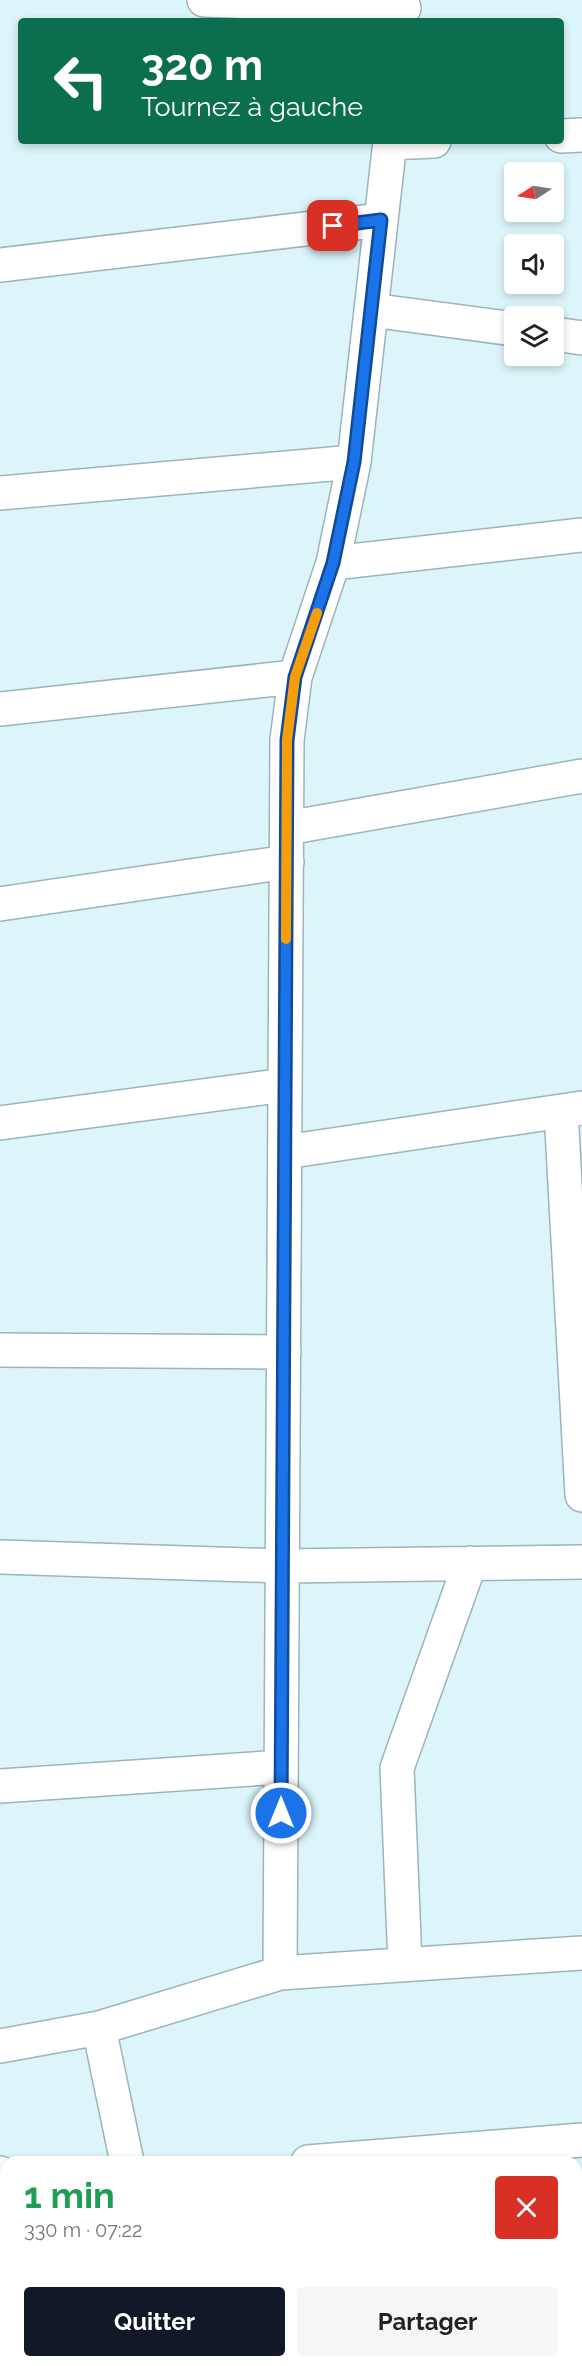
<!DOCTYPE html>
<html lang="fr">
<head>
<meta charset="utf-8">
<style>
  body { margin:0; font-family:Raleway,sans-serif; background:#f6f6f6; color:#222; height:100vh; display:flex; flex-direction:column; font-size:22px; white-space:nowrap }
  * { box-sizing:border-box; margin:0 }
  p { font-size:20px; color:#767676 }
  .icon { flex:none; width:33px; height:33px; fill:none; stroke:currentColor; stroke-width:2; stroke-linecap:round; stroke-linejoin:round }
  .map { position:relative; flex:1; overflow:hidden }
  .panel { position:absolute; left:0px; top:2156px; width:582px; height:212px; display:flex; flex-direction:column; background:#fff; border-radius:18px 18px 0 0; box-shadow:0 3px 9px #0003 }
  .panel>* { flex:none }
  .top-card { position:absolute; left:18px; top:18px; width:546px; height:126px; border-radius:6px; box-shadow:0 3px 9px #0003; background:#0b6e4f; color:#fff; overflow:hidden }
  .needle { width:39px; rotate:258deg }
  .fabs { position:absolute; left:504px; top:162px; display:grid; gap:12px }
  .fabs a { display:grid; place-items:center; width:60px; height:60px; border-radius:6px; background:#fff; box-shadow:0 3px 9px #0003; font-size:30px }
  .pin { position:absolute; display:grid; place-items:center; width:51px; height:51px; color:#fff; margin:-26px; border-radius:12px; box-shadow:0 3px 9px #0006 }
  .me { position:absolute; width:66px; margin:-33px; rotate:0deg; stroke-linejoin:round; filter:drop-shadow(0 0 4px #0008) }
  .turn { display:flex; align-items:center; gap:21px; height:126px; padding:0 24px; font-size:27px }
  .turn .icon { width:78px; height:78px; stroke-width:2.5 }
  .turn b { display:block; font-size:42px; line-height:51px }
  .round { display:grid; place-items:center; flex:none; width:63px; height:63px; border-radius:6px; background:#f6f6f6 }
  .headline { display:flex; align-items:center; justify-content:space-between; height:102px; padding:0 24px }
  h1 { font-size:36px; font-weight:700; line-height:45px; color:#1e9e55 }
  .button { display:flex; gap:12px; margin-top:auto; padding:12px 24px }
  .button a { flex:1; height:69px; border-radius:6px; background:#111827; color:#fff; font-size:24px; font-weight:700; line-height:69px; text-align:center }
  .button a+a { background:#f6f6f6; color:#222 }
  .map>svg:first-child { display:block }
</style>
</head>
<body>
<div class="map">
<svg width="582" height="2366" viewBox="0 0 582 2366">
  <rect width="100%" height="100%" fill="#dbf5fb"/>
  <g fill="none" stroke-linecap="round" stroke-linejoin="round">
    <g stroke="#9cb4ba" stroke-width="36">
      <path id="street" d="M204,0l200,8
        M561,136l21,-1
        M390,143l44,-2
        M0,265l381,-45
        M371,310l143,19
        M554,334l28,4
        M0,493l354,-31
        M333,563l249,-28
        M0,709l295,-32
        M287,828l295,-52
        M0,904l287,-42
        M561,1111l21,384
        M0,1123l285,-38
        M285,1152l297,-44
        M0,1350l284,2
        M0,1557l283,9 299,-4
        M0,1786l281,-19
        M405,1964l-8,-196 73,-205
        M280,1973l7,-1233 8,-63 38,-114 21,-101 36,-321
        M99,2028l28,134
        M0,2046l99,-18 181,-55 302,-20
        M308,2162l274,-22
        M576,2324l6,1"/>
    </g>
    <g stroke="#9cb4ba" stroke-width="36">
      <path id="secondary" d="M0,2173l6,12
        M89,2361l2,5"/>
    </g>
    <use href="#street" stroke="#fff" stroke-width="33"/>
    <use href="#secondary" stroke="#fff" stroke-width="33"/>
  </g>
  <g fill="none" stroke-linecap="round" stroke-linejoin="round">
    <g stroke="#114b97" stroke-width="15">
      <path id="route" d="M281,1813l6,-1073 8,-63 38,-114 21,-101 27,-242 -48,6"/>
    </g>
    <use href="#route" stroke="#1a73e8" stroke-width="10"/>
    <path stroke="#f59e0b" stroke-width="10" d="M286,939l1,-199 8,-63 22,-64"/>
  </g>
</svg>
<div class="fabs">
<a><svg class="needle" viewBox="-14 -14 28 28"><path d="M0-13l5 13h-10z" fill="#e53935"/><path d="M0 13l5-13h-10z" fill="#767676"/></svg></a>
<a><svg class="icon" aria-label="sound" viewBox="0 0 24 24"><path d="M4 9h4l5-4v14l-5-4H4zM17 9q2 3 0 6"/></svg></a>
<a><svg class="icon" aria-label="layers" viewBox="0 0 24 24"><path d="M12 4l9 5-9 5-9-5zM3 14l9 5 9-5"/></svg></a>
</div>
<div class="pin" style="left:333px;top:226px;background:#d93025"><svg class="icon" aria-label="arrive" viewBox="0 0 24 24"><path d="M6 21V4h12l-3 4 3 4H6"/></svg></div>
<svg class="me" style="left:281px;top:1813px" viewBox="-20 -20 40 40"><circle r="17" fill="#1a73e8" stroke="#fff" stroke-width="3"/><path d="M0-11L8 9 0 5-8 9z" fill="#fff"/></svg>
<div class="top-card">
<div class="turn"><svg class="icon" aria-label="left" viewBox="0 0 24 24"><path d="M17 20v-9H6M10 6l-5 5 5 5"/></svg><div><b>320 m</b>Tournez à gauche</div></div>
</div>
<section class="panel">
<div class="headline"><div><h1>1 min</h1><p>330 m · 07:22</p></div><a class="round" style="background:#d93025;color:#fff"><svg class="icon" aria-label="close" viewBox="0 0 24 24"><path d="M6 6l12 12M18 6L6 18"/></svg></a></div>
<div class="button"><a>Quitter</a><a>Partager</a></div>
</section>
</div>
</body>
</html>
